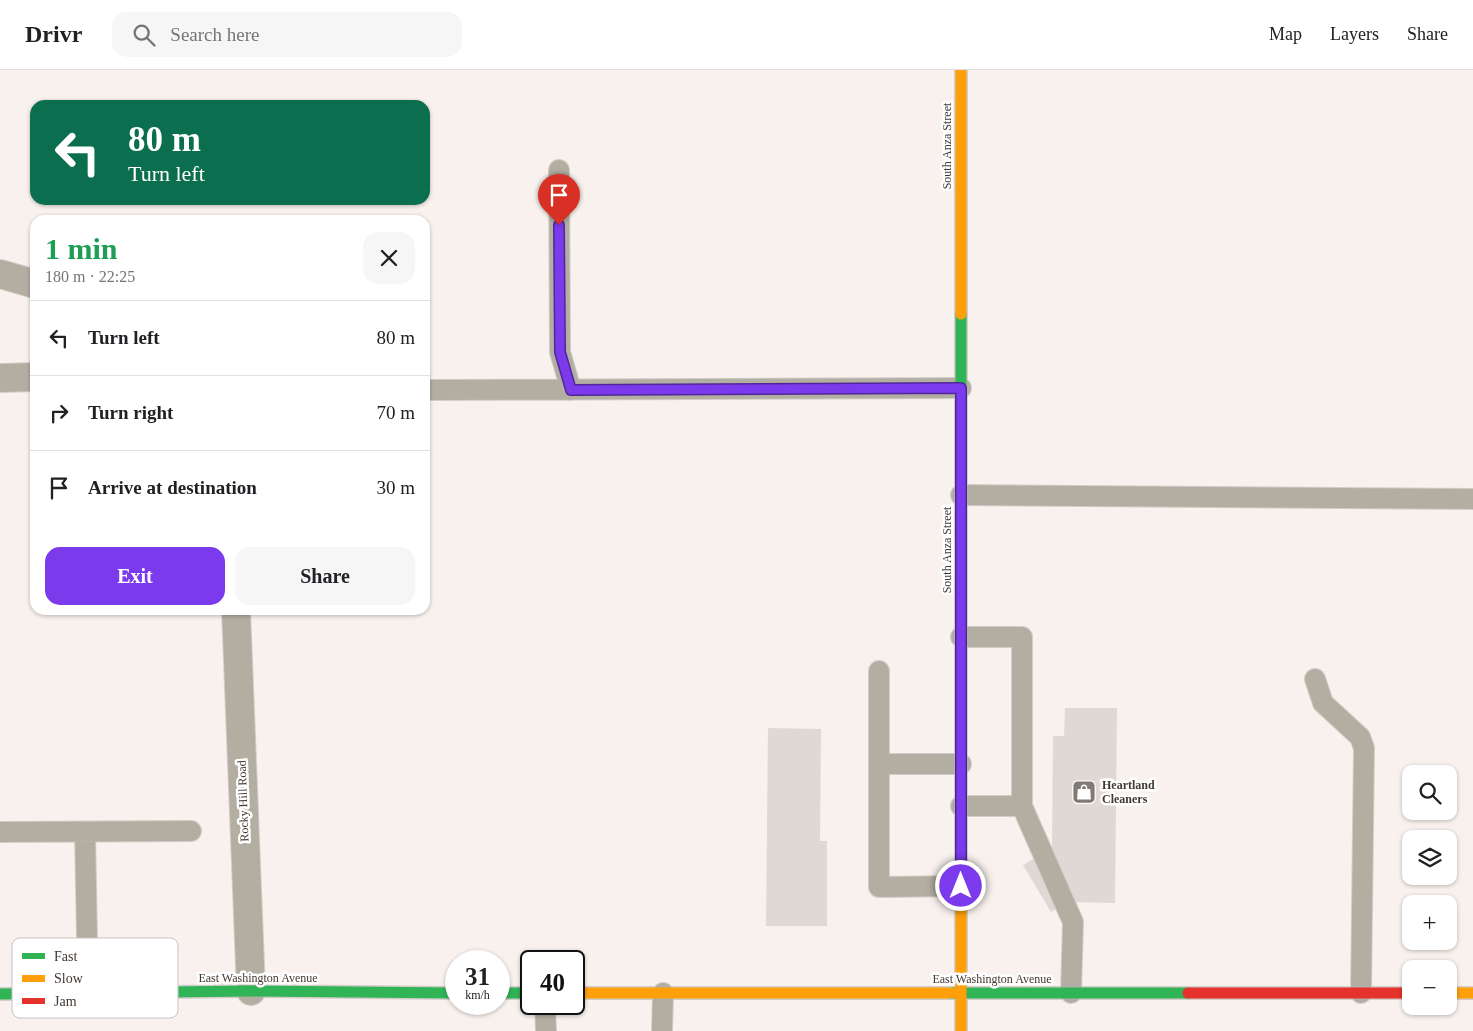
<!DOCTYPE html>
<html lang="en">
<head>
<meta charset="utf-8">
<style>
  body { margin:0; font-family:"Times New Roman",serif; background:#f6f6f6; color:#202124; height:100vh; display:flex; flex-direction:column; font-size:19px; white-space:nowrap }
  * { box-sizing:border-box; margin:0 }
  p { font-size:16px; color:#757577 }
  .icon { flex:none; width:28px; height:28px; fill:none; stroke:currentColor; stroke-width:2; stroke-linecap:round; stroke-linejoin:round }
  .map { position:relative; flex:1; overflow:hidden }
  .drawer { position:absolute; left:30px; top:145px; width:400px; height:400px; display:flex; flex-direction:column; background:#fff; border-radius:15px; box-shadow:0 1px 4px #0004 }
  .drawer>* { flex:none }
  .banner { position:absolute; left:30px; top:30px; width:400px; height:105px; border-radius:15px; box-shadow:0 1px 4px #0004; background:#0b6e4f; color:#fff; overflow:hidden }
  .tools { position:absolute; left:1402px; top:695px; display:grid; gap:10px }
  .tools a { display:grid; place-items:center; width:55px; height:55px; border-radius:10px; background:#fff; box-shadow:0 1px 4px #0004; font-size:25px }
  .speed { position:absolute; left:445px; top:880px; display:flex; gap:10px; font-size:25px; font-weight:700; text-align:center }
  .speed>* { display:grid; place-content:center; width:65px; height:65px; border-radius:50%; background:#fff; box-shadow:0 1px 4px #0004; line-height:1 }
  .speed small { font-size:12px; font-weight:400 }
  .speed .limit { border:2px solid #111; border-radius:8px; background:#fff; color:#111 }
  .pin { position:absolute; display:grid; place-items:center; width:42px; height:42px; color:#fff; margin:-51px -21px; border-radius:50% 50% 50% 0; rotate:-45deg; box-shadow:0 0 5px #0007 }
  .pin .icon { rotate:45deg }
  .me { position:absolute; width:55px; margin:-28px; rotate:0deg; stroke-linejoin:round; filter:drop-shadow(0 0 4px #0008) }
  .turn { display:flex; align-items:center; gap:18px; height:105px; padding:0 15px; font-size:22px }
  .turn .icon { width:65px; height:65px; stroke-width:2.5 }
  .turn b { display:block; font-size:35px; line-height:42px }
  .round { display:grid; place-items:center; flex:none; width:52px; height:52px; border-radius:15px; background:#f6f6f6 }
  .summary { display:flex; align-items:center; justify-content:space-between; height:85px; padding:0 15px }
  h1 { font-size:30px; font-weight:700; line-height:38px; color:#1e9e55 }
  .primary-button { display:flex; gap:10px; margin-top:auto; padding:10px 15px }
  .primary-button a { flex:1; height:58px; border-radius:15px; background:#7c3aed; color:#fff; font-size:20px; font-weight:700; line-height:58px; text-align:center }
  .primary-button a+a { background:#f6f6f6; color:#202124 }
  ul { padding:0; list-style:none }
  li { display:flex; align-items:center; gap:15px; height:75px; padding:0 15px; border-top:1px solid #e0e0e0 }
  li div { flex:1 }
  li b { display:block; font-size:19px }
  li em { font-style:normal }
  header { display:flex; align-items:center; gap:30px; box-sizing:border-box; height:70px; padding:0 25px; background:#fff; border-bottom:1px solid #e0e0e0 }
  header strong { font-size:24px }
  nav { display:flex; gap:28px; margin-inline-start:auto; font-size:18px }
  .search { width:350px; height:45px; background:#f6f6f6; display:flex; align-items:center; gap:12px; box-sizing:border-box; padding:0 18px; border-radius:15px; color:#757577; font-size:19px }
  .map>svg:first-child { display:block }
</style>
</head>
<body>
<header>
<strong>Drivr</strong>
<div class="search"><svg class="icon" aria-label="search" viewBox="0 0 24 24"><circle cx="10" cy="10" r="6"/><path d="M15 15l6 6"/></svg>Search here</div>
<nav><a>Map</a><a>Layers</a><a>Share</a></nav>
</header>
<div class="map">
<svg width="1473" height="961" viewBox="0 0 1473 961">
  <rect width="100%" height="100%" fill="#f8f1ed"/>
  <path fill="#dfd8d4" d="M1065,638h52l-2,195 -46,-1 -18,10 -28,-47 29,-17 1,-112h11z
    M768,658l53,1 -1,112h7v85h-61z"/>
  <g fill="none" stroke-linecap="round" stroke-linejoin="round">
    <g stroke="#d3cdc9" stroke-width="22">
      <path id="lane" d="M559,100l1,182 11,38
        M425,320l536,-2
        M961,425l512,4
        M961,567h61v169l51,116 -2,71
        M879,601v93
        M1315,609l8,24 37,34 4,11 -3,245
        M961,694h-82v123l82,-1
        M961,736h61
        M0,762l191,-1
        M85,762l3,161
        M545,934l1,27
        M662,961l1,-38"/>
    </g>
    <g stroke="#d3cdc9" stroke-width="30">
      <path id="street" d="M0,204l35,10
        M0,308l35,-1
        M236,540l15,381"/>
    </g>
    <g stroke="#d3cdc9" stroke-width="14">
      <path id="fast" d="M961,244v431
        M499,923h32
        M952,923h236
        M0,924l251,-3 205,2"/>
    </g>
    <g stroke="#d3cdc9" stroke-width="14">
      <path id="slow" d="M961,0v244
        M961,675v286
        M574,923h378
        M1449,923h24"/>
    </g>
    <g stroke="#d3cdc9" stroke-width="14">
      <path id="jam" d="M1188,923h223"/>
    </g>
    <use href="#lane" stroke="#b3aea2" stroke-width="20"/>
    <use href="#street" stroke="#b3aea2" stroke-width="28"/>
    <use href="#fast" stroke="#30b455" stroke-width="11"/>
    <use href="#slow" stroke="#ff9f0a" stroke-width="11"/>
    <use href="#jam" stroke="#e5322d" stroke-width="11"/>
  </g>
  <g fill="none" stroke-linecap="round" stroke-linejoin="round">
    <g stroke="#51269a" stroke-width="12">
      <path id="route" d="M559,155l1,127 11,38 390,-2v498"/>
    </g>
    <use href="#route" stroke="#7c3aed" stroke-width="9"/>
  </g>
  <defs>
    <g id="shop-square" transform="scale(1.25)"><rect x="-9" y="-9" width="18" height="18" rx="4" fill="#817974" stroke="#fff"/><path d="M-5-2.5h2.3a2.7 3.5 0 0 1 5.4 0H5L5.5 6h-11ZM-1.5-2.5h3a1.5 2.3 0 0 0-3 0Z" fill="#fff"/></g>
  </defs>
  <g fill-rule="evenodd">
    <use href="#shop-square" x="1084" y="722"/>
  </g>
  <g text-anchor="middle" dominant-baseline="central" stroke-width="5" stroke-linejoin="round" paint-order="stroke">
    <g font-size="12" fill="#413833" stroke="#fff">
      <text transform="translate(947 76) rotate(-90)">South Anza Street</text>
      <text transform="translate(947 480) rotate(-90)">South Anza Street</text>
      <text transform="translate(243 731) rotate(-92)">Rocky Hill Road</text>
      <text x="258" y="908">East Washington Avenue</text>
      <text x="992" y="909">East Washington Avenue</text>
    </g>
    <g font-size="12" font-weight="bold" fill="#413833" stroke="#fff" text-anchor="start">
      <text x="1102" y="715">Heartland<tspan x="1102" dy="14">Cleaners</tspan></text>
    </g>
  </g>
  <rect x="12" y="868" width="166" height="80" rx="8" fill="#fff" stroke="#c6c3c2" stroke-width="1"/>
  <rect x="22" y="883" width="23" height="6" fill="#30b455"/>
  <rect x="22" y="905" width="23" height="7" fill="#ff9f0a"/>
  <rect x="22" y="928" width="23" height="6" fill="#e5322d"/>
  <g font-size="14" fill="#413833">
    <text x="54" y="891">Fast</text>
    <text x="54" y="913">Slow</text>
    <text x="54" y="936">Jam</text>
  </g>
</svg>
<div class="tools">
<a><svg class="icon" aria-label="search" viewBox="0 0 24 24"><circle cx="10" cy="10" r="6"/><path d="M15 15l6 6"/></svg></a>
<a><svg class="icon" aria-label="layers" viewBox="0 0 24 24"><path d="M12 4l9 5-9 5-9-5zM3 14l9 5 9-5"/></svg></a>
<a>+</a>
<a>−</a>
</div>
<div class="speed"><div>31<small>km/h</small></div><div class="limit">40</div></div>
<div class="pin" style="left:559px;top:155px;background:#d93025"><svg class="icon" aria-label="arrive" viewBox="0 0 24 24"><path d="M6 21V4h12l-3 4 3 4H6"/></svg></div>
<svg class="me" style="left:961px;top:816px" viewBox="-20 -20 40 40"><circle r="17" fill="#7c3aed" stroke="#fff" stroke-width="3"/><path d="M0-11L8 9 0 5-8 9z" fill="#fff"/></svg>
<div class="banner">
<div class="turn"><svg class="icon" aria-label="left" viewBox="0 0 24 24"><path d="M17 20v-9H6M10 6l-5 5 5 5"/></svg><div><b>80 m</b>Turn left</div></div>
</div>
<section class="drawer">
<div class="summary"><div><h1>1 min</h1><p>180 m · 22:25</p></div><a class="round"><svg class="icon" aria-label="close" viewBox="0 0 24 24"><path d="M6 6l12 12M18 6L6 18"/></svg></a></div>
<ul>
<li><svg class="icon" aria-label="left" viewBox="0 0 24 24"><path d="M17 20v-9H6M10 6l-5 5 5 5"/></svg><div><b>Turn left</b></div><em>80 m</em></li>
<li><svg class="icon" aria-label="right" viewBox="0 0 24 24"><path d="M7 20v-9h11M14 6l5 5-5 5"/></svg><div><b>Turn right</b></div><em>70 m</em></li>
<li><svg class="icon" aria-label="arrive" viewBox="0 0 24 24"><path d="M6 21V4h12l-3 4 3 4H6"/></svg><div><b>Arrive at destination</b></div><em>30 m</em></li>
</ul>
<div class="primary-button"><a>Exit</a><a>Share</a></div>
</section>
</div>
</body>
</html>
